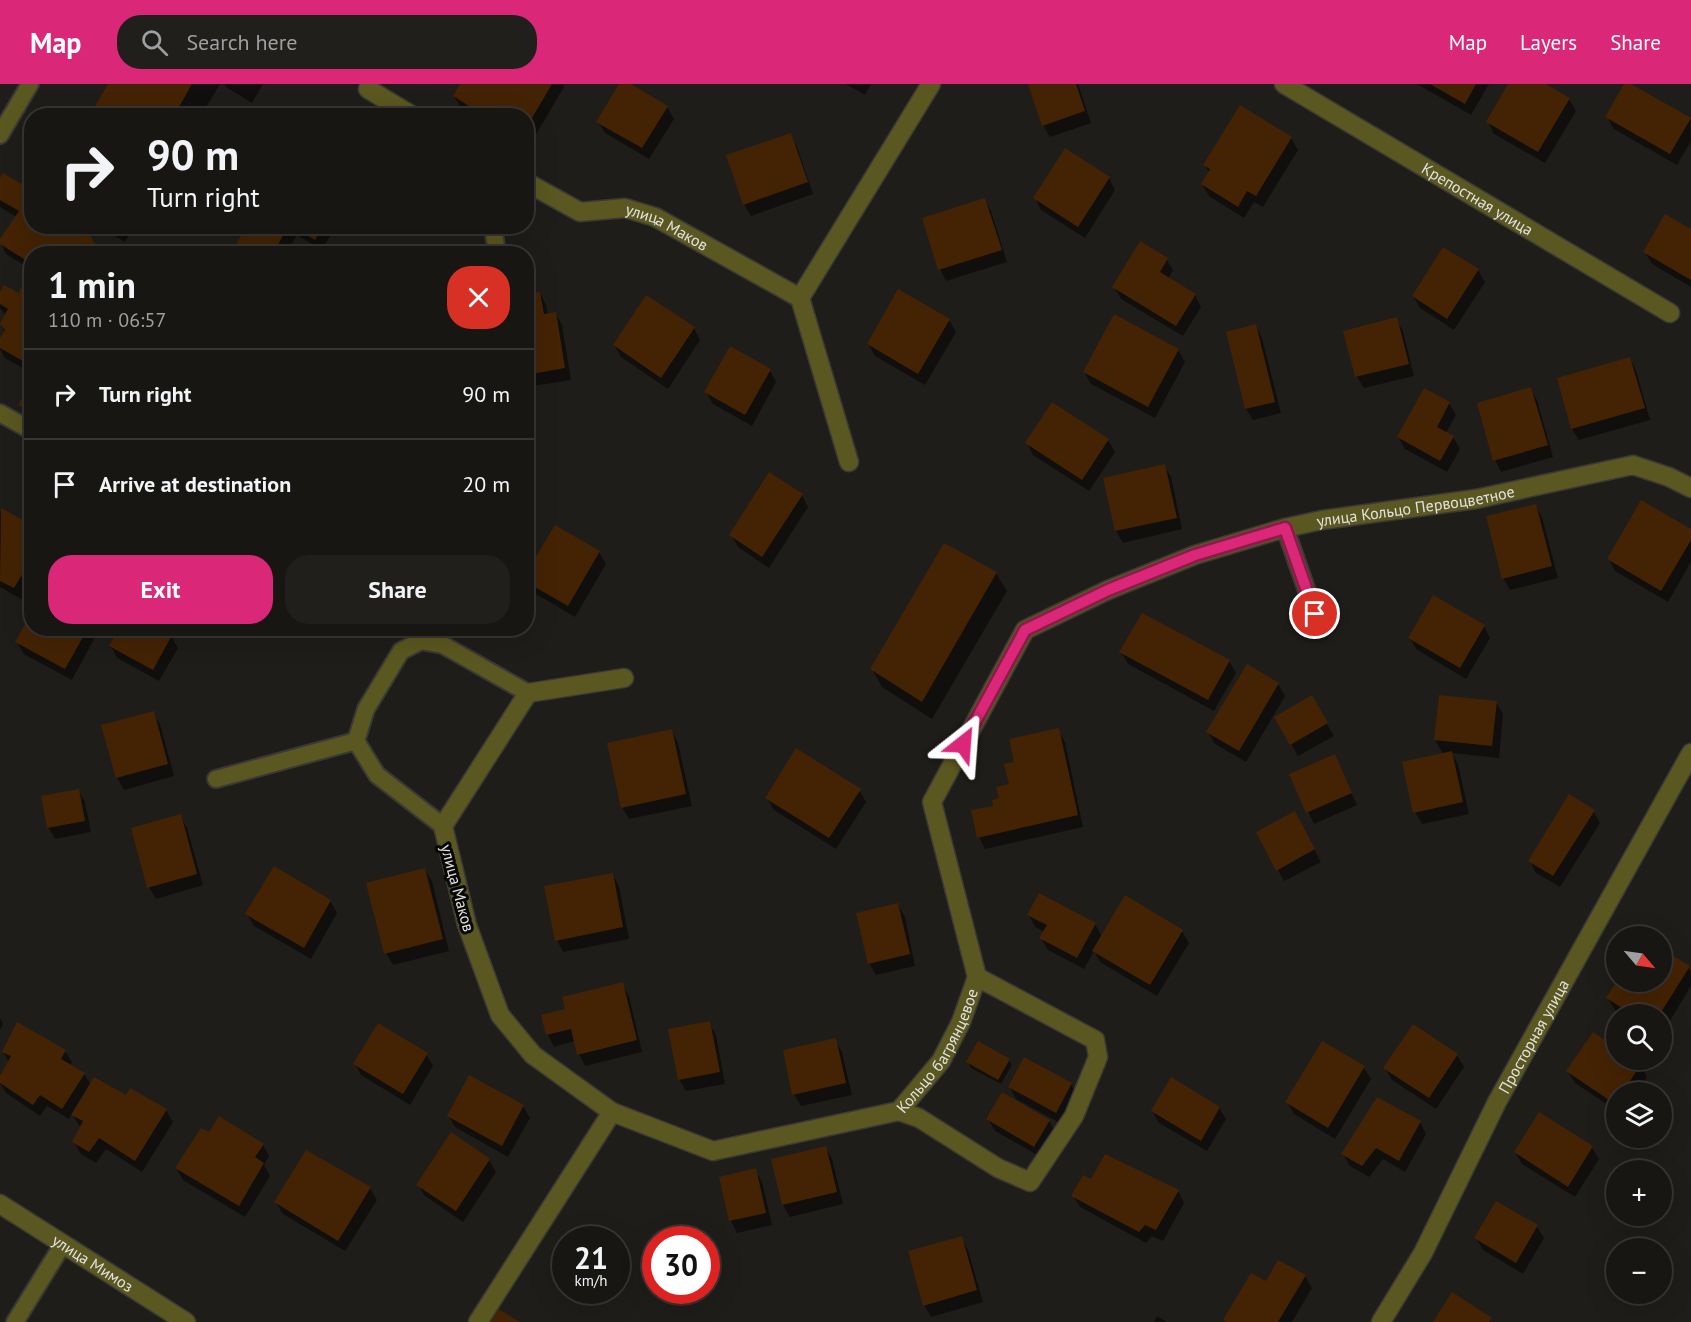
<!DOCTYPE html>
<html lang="en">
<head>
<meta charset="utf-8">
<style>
  body { margin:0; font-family:"PT Sans",sans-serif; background:#201f1c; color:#f1f3f6; height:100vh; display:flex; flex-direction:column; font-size:22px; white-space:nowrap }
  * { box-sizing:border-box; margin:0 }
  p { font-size:20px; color:#9e9fa0 }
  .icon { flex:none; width:33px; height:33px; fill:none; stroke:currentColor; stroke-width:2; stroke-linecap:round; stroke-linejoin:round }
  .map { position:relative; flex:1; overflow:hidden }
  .side { position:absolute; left:24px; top:162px; width:510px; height:390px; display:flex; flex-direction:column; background:#171613; border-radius:24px; box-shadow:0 6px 24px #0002,0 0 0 2px #363533 }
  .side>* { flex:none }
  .banner { position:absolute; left:24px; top:24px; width:510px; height:126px; border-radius:24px; box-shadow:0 6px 24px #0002,0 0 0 2px #363533; background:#171613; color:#f1f3f6; overflow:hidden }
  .needle { width:39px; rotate:119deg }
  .tools { position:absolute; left:1606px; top:842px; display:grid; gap:12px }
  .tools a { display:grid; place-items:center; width:66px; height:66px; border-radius:50%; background:#171613; box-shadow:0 6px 24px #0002,0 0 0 2px #363533; font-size:30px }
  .speed { position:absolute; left:552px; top:1142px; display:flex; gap:12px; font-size:30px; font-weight:700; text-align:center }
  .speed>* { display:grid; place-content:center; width:78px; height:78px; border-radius:50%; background:#171613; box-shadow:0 6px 24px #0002,0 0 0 2px #363533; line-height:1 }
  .speed small { font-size:15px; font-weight:400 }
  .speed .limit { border:9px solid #d22; background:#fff; color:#111 }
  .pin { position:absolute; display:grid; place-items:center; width:51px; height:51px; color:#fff; margin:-26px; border:3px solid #fff; border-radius:50%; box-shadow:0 2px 6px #0007 }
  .me { position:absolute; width:66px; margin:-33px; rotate:28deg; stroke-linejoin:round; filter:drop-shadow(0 0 4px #0008) }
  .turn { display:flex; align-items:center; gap:21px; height:126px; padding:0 24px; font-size:27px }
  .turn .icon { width:78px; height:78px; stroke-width:2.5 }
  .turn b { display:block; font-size:42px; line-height:51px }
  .round { display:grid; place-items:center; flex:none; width:63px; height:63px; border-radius:24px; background:#201f1c }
  .headline { display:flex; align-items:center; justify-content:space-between; height:102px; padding:0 24px }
  h1 { font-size:36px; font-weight:600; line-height:45px }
  .cta { display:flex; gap:12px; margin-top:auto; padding:12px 24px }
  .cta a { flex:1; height:69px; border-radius:24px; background:#db2777; color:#fff; font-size:24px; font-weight:600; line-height:69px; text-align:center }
  .cta a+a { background:#201f1c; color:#f1f3f6 }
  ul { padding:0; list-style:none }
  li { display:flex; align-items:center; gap:18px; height:90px; padding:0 24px; border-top:2px solid #363533 }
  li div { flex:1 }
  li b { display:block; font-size:22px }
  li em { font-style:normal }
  header { display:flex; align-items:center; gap:36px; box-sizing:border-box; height:84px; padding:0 30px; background:#db2777; color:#fff }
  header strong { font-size:28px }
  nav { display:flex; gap:33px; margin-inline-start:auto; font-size:21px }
  .search { width:420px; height:54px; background:#201f1c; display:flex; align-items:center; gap:15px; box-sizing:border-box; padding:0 21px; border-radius:24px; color:#9e9fa0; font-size:22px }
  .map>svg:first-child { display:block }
</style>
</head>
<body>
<header>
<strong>Map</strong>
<div class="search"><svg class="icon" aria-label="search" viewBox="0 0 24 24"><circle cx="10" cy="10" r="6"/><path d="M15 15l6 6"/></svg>Search here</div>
<nav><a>Map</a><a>Layers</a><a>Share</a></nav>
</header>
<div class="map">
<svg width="1691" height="1238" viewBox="0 0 1691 1238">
  <rect width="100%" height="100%" fill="#1f1d19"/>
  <path fill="#0007" d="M109,0h111l-19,32h-111z
    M224,0h39l-11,19 -26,-16z
    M461,0h102l1,3 -36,61 -2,-1v-31h-52l-13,-8 -7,-12z
    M621,0h7l39,23 7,12 -25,40 -44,-26 -7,-11z
    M846,0h25l-6,11z
    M1029,0h49l13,39 -41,14 -7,-12z
    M1417,0h72l-18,31z
    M1509,0h34l26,15 7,12 -31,52 -51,-29 -6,-12z
    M1626,0l64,35 1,22 -14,24 -63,-36 -7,-12z
    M790,51l7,12 16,47 -62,22 -7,-12z
    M1291,54l7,12 -35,57 -9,-5 -10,16 -35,-22 -7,-12 7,-11 -4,-8z
    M1109,94l6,12 -30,48 -44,-28 -6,-12z
    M0,97l32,45 55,8 12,20h-67v16l-26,-16 -6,-13 17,-24 -17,-10z
    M985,116l6,11 16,51 -61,19 -6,-12z
    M99,142h35l-9,16z
    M248,142h88l-14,24 -25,-15 -11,19h-54z
    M1691,147v56l-39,-23 -7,-12z
    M1166,175l7,11 -5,9 27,16 6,12 -18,29 -62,-37 -7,-12z
    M1478,186l7,12 -31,48 -34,-22 -7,-12z
    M540,209l6,12 2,10 8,-1 6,11 9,55 -45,7v-92z
    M0,211l32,1v77l-27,-15 -5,-9v-7l5,-10 -4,-7 5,-10 -6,-7z
    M1396,235l7,12 11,45 -50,12 -7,-11 -12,-45z
    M949,236l7,12 -31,53 -50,-29 -7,-12z
    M1256,242l6,12 19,75 -28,7 -7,-11z
    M694,244l6,12 -32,49 -47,-32 -7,-12z
    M1178,266l7,12 -30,56 -64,-34 -7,-12z
    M1630,275l6,11 14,50 -71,20 -7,-11 -14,-50z
    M770,286l6,12 -24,44 -39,-22 -7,-12z
    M32,300v36l-5,-3 -7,-12z
    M1530,304l7,12 16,57 -52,15 -6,-12z
    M1449,319l7,12 -10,18 7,4 7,12 -13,23 -42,-23 -7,-12z
    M1108,356l7,12 -26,39 -56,-36 -6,-12z
    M1164,381l7,12 11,52 -59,14 -7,-12 -11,-52z
    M802,411l6,12 -39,61 -31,-21 -7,-12z
    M1535,421l7,12 16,61 -48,12 -7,-12z
    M2,426l30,17v53l-11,19 -21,-12v-74z
    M1691,447v31l-23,40 -53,-31 -6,-12z
    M945,461l51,28 11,18 -75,128 -50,-32 -10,-18z
    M599,468l7,12 -31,53 -44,-26 -5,-8v-7z
    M1484,542l6,12 -24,41 -50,-30 -6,-11z
    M32,544h68l-28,52 -48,-26 -7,-12z
    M171,552l7,12 -19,33 -42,-23 -6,-12z
    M1121,568l108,9 7,12 -22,38 -86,-47z
    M1278,600l7,12 -39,66 -31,-18 -7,-12z
    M1311,613l23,39 -36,20 -22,-39z
    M1496,618l7,12 -4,44 -47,-5 6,11 11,50 -47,10 -7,-12 28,-58 -8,-14z
    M153,629l7,11 14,52 -50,14 -7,-12 -14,-52z
    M1058,646l7,12 18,85 -98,22 -6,-12 16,-30 16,-22 4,-22z
    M672,647l6,12 14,63 -63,13 -7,-12z
    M1334,671l23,50 -43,19 -23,-49z
    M78,706l7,12 6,30 -36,7 -7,-12z
    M859,706l7,12 -30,47 -62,-39 -7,-12z
    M1593,727l7,12 -40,64 -24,-14 -6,-12z
    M180,732l7,12 16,57 -47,14 -7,-12z
    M1301,740l20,38 -37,19 -6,-11z
    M425,786l7,11 17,70 -56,14 -7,-12z
    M612,790l7,12 10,53 -66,13 -6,-12z
    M330,817l7,12 -26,46 -57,-33 -7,-12z
    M898,821l7,12 10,49 -39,9 -7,-12z
    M1029,831l66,9 7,13 80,-6 7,12 -32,53 -57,-34 -6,-11 -10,18 -36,-19 -7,-12 4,-6 -10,-5z
    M1662,867l26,16 3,5v14l-29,48v-20h-41l-6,-4 -7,-12 11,-17h43z
    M622,900l7,12 13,56 -57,14 -6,-12 -4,-13 -21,6 -6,-12 -5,-19 24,-6z
    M0,934l3,6 -3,6z
    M709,939l7,12 9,49 -39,7 -7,-12z
    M835,956l7,12 10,43 -51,11 -7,-12z
    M1617,966v9h14l9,6 7,12 -10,15h-20v19l-42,-28 -7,-11z
    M65,967l7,11 -2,4 14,8 7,11 75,25 7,12 -31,50 -36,-23 -10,14 -15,-9 -7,-12 7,-14 -9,-14 -3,5 -22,-13 -7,10 -34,-23 -6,-10v-4l9,-17 -6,-10z
    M426,970l7,12 -23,39 -49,-30 -6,-11z
    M1457,971l7,12 -28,42 -44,-29 -7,-12z
    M1009,976l3,5 -11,19 -30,-16 -3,-6z
    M1364,984l7,11 -36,60 -41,-25 -7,-12z
    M1071,1000l6,12 -15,28 -46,-25 -6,-12z
    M523,1022l7,12 -22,39 -53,-30 -6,-11z
    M1219,1024l7,11 -19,32 -48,-28 -7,-12z
    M1539,1030l53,34 7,11 -24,38 -53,-33 -7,-12z
    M988,1035l61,2 7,12 -15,24 -46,-26z
    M1420,1038l6,12 -21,38 -22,-13 -14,18 -19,-11 -7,-12z
    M209,1050l54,11 6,11 -5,9 6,11 -25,41 -62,-37 -7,-12z
    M825,1063l7,12 11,45 -53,13 -7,-12 -10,-45z
    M307,1068l63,36 7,12 -32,51 -62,-37 -7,-12z
    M489,1076l7,12 -33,50 -38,-26 -7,-11z
    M755,1086l7,12 10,43 -35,8 -6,-12 -10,-43z
    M1092,1096l86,11 6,12 -21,38 -11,-5 -6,7 -66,-36 -7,-11z
    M1497,1119l40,24 7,11 -21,36 -40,-24 -7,-12z
    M961,1154l7,12 15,52 -52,15 -7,-12z
    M1305,1192l7,12 -20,34h-66l-1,-2 41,-37z
    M1157,1232l10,6h-13z"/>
  <path fill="#442304" d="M108,0h84l-18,32h-85z
    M460,0h92l-26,44v-12h-41l-32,-20z
    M619,0h12l37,22 -26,42 -46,-26z
    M1028,0h48l9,27 -43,15z
    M1430,0h46l-11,20z
    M1508,0h38l24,14 -32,54 -52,-30z
    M1624,0h7l60,34 -21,36 -65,-37z
    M1240,21l52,32 -36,59 -9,-5 -9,16 -37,-23 9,-15 -7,-4z
    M791,49l17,49 -65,23 -17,-50z
    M1065,64l45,29 -32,50 -45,-29z
    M3,89l29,17v36h46l11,7 7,13 -5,8h-59v10l-32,-20v-5l19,-28 -19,-11v-22z
    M985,114l17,52 -64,20 -16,-52z
    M1665,130l26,15v51l-48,-28z
    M246,142h42l-15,28h-42z
    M293,142h29l-7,14z
    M1140,157l28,17 -8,14 36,22 -20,32 -64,-39z
    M1443,163l36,22 -32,50 -35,-23z
    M4,201l15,8 1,-5 12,6v64l-4,6 -28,-16v-10l5,-8 -5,-6 8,-15 -8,-5v-12z
    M898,205l52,30 -32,55 -51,-30z
    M540,208l4,22 12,-2 9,56 -39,7v-81z
    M646,211l49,32 -34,51 -48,-33z
    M1114,230l65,35 -31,58 -65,-35z
    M1397,233l12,47 -54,13 -12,-46z
    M1256,240l19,78 -30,7 -19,-77z
    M730,262l41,23 -26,46 -41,-23z
    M1630,273l15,51 -74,21 -14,-51z
    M32,296v32l-14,-7z
    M1531,303l17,58 -55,16 -16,-58z
    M1424,304l26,14 -13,25 17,9 -14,25 -43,-24z
    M1052,318l57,37 -27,41 -57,-37z
    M1165,380l12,54 -62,13 -12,-53z
    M769,388l34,22 -41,63 -33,-22z
    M1641,416l50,29v11l-30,51 -54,-32z
    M1536,420l16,62 -50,13 -16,-63z
    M1,424l31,17v33l-18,30 -14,-7z
    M555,441l45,26 -32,55 -42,-24v-9z
    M944,459l53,29 -75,130 -52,-33z
    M1433,511l52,30 -25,43 -52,-30z
    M32,528v16h56l-23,41 -50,-27z
    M1142,529l88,47 -22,40 -89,-48z
    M119,544h42l11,7 -19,35 -44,-24z
    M1247,580l32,19 -40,68 -33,-19z
    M1312,611l16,28 -38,22 -16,-28z
    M1439,611l58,6 -5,45 -58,-6z
    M154,627l14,53 -52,14 -15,-53z
    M1059,644l19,87 -101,23 -6,-28 22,-4 -1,-6 7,-2 -3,-11 13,-3 -5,-20 10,-2 -5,-23z
    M672,645l14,65 -65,14 -14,-65z
    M796,664l65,41 -32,49 -64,-40z
    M1452,667l11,51 -50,11 -11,-51z
    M1335,670l17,39 -46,20 -17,-39z
    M79,705l6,32 -38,7 -6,-32z
    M1569,710l26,16 -42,66 -25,-15z
    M1295,727l20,38 -39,22 -20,-39z
    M181,730l16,60 -50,14 -16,-60z
    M274,782l57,34 -27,48 -59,-34z
    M425,784l18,71 -59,15 -18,-71z
    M613,789l10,54 -68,14 -11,-55z
    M1039,809l57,30 -19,35 -38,-20 8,-13 -20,-10z
    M1125,811l58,35 -33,55 -58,-34z
    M898,819l12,51 -42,10 -12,-51z
    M1662,865l28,17 -30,48h-28l-26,-16 11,-17h45z
    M623,898l14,58 -60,15 -6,-26 -25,6 -5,-20 24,-6 -3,-12z
    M710,937l10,51 -42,8 -10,-51z
    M17,938l49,28 -5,9 24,14 -23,36 -22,-14 -7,10 -33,-22v-7l11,-20 -9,-4z
    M378,939l50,30 -25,41 -50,-30z
    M1413,940l45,30 -29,44 -46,-30z
    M1593,948l24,16v11h17l7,5 -18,28h-6l-2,12 -49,-33z
    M836,954l10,45 -54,12 -9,-45z
    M978,957l32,18 -12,21 -32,-18z
    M1322,957l43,25 -37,62 -43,-26z
    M1024,973l48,26 -16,30 -48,-26z
    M469,991l55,30 -22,41 -55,-30z
    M94,993l32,18 4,-7 37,21 -32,52 -36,-23 -10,14 -17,-10 11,-21 -12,-6z
    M1171,993l49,30 -19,34 -50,-30z
    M1002,1008l48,28 -16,27 -48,-28z
    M1377,1013l44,24 -22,40 -23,-13 -14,18 -21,-12z
    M1539,1028l54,34 -25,41 -54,-35z
    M219,1032l45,28 -9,13 9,6 -25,43 -64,-38 26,-40 8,4z
    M451,1048l39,27 -34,52 -40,-26z
    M826,1062l11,46 -55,13 -11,-46z
    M306,1066l65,37 -33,54 -64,-39z
    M1105,1070l74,36 -23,40 -11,-5 -6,7 -68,-36 12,-21 8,4z
    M756,1084l10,45 -37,8 -10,-44z
    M1496,1117l42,24 -22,38 -42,-25z
    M962,1152l15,54 -54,16 -15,-55z
    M1278,1176l28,15 -28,47h-51l-4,-2 28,-47 15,8z
    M1452,1208l40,26 -3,4h-56z
    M498,1225l22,13h-31z"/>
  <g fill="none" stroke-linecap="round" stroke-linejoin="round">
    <g stroke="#3b3935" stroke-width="20">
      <path id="lane" d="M0,51l30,-51
        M493,142l4,28
        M0,329l32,18
        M1285,444l30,86
        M216,695l140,-38
        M443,742l-66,-51 -21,-34 10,-32 35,-58 20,-10 22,4 85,48
        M15,1238l48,-78"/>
    </g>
    <g stroke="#3b3935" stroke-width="21">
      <g id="street">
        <path id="s1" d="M1284,0l386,229"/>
        <path d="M368,5l45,27"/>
        <path id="s2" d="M526,98l54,30 45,-4 30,9 145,81"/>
        <path d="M849,378l-49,-164 131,-214"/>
        <path id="s3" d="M977,893l118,63 3,17 -24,59 -44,66 -32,-14 -79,-50 -20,-7 42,-50 20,-39 16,-45 -45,-175 93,-172 83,-40 87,-35 90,-27 37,-8 154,-21 157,-34 36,12 22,11"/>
        <path d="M612,1028l-79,-57 -33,-40 -33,-90 -24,-99 85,-133 96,-15"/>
        <path id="s4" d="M0,1120l186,118"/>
        <path d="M478,1238l134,-210 101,39 186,-40"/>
        <path id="s5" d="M1381,1238l42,-69 74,-151 194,-349"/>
      </g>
    </g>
    <use href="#lane" stroke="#5a5720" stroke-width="16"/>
    <use href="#street" stroke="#5a5720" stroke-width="18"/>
  </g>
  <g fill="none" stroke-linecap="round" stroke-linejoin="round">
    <g stroke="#8e194d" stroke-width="15">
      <path id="route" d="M963,660l62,-114 83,-40 87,-35 90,-27 30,86"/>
    </g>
    <use href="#route" stroke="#db2777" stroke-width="10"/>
  </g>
  <g text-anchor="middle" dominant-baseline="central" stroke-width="6" stroke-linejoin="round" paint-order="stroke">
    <g font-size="16" fill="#e4e2e0" stroke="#080806">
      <text stroke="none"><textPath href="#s1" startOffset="225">Крепостная улица</textPath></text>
      <text stroke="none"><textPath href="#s2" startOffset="153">улица Маков</textPath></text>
      <text stroke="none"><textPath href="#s3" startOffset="1389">улица Кольцо Первоцветное</textPath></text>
      <text transform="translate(458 804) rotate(75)">улица Маков</text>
      <text stroke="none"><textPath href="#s5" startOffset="324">Просторная улица</textPath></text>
      <text stroke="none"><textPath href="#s3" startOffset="516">Кольцо багрянцевое</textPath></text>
      <text stroke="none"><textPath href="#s4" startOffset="110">улица Мимоз</textPath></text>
    </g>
  </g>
</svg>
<div class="tools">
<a><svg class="needle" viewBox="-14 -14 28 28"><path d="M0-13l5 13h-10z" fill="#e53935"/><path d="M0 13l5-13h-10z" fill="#9e9fa0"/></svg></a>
<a><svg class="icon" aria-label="search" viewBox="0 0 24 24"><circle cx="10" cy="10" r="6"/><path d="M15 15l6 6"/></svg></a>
<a><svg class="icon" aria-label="layers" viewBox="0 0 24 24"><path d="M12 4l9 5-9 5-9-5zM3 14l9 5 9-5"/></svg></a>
<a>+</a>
<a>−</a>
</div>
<div class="speed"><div>21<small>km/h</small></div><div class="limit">30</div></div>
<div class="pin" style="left:1315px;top:530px;background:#d93025"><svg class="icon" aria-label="arrive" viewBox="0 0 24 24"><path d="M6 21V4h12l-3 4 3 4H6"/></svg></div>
<svg class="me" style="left:963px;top:660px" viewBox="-20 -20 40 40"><path d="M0-17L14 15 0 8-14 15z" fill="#db2777" stroke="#fff" stroke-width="4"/></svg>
<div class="banner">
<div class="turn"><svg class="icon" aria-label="right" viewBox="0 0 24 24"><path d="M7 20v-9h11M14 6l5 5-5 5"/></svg><div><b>90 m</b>Turn right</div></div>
</div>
<section class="side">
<div class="headline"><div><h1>1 min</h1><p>110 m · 06:57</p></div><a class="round" style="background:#d93025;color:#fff"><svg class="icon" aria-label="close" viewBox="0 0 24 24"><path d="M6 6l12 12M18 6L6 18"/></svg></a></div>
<ul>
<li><svg class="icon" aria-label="right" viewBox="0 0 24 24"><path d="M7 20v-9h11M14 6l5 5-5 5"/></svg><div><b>Turn right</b></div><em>90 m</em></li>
<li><svg class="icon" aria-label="arrive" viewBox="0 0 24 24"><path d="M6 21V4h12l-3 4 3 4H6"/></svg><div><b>Arrive at destination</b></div><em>20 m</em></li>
</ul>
<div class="cta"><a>Exit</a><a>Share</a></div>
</section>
</div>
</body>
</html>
